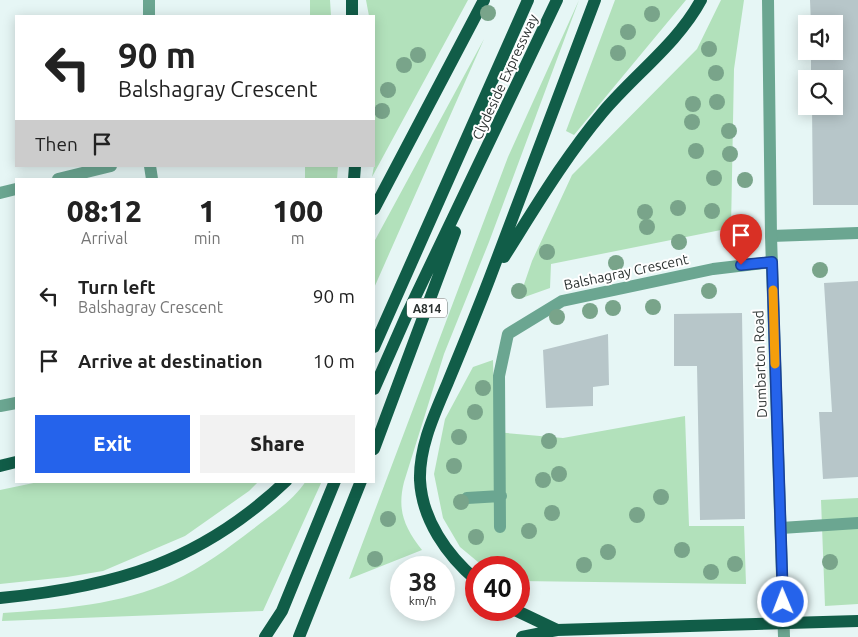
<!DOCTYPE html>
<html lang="en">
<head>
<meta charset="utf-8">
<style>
  body { margin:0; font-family:Ubuntu,sans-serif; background:#f2f2f2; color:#222; height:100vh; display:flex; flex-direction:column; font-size:19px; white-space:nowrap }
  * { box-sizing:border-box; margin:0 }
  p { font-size:16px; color:#767676 }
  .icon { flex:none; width:28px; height:28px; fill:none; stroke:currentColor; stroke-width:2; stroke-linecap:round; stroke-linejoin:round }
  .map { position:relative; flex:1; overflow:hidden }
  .side { position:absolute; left:15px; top:178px; width:360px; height:305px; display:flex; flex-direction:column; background:#fff; border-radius:0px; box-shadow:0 2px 12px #0003 }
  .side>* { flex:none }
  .banner { position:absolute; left:15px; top:15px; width:360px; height:152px; border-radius:0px; box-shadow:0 2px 12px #0003; background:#fff; color:#222; overflow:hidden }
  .tools { position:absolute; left:798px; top:15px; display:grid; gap:10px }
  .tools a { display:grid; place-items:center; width:45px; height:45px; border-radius:0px; background:#fff; box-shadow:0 2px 12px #0003; font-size:25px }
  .speed { position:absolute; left:390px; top:556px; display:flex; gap:10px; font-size:25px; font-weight:700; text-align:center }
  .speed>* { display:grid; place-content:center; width:65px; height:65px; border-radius:50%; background:#fff; box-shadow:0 2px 12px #0003; line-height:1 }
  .speed small { font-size:12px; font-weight:400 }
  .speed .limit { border:8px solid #d22; background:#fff; color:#111 }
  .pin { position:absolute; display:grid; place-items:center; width:42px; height:42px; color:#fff; margin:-51px -21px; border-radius:50% 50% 50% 0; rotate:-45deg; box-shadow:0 0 5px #0007 }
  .pin .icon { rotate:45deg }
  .me { position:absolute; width:55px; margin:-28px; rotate:359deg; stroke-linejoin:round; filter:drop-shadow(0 0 4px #0008) }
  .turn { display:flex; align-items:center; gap:18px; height:105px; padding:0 20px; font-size:22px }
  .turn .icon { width:65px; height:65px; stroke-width:2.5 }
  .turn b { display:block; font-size:35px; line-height:42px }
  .then { display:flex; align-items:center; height:48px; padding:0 20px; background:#0003; gap:10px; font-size:19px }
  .eta { display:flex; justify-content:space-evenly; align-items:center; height:85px; text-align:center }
  .eta b { font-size:30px; font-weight:800; line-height:35px }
  .action { display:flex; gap:10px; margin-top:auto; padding:10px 20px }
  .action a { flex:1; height:58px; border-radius:0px; background:#2563eb; color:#fff; font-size:20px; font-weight:800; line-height:58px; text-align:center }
  .action a+a { background:#f2f2f2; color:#222 }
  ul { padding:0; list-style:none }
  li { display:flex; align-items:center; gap:15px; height:65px; padding:0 20px }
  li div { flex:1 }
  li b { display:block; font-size:19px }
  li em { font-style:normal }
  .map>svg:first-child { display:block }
</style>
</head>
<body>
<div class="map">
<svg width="858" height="637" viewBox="0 0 858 637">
  <rect width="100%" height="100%" fill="#e6f6f5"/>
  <path fill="#b2e1bb" d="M310,0h20l1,16h-21z
    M366,0h102l-96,177 3,-17 -1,-144h-5z
    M579,0l-90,242 -45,112 -40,128c-7,28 0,45 18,68l-73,29 159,-422z
    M615,0h71l-112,135 -8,-4z
    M721,0h23l-10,69 -3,159 -180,36 -1,24 -31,11 13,-38 40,-86 125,-126z
    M484,39l-110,249v-46z
    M305,166h33l-1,13h-32z
    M493,360l2,72 68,6 122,-22 4,110h55l2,58 -227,-3v-13l-35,-1 -24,-20 -17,-29 -9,-44 11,-55 28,-52z
    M43,481h216l-10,10 -64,45 -82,35 -36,6 -67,7v-94z
    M306,481h16l-59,130 -261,10 1,-8c58,-4 117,-8 170,-32 29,-13 55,-33 80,-52 18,-14 40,-28 53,-48z
    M858,498v106l-33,2 -4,-106z"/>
  <path fill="#b7c6c9" d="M810,0h48v205h-45l-1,-99h22v-27h-23v-28h23v-27h-23z
    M858,281v196l-35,2 -4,-67h13l-8,-129z
    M742,313l3,206 -45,1 -3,-154h-23v-52z
    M608,334l1,51 -16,2v19l-47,2 -3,-58z"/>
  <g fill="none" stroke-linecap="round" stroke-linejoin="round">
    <path stroke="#6ba691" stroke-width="12" d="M58,179l53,-13
      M0,193l16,-4
      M781,528l77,-5"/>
    <path stroke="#6ba691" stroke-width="12" d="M149,0v16
      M150,166l2,13
      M771,236l87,-3
      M0,406l16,-3
      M467,498l34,-2
      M500,527l-1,-151 9,-42 54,-33 151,-32 59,-7"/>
    <path stroke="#6ba691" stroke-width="12" d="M768,0l3,236 13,401"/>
    <path stroke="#115d48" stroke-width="12" d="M352,0v16
      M354,179l1,-13
      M374,209l110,-209
      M504,257c31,-49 61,-100 99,-145 31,-37 75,-69 98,-112
      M374,347l154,-347
      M374,389l34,-77 149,-312
      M374,449l81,-217
      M0,466l16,-4
      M476,580c-29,-25 -54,-60 -56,-100 -1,-34 15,-67 28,-98 14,-34 28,-68 41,-102 36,-93 70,-187 106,-280
      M0,598c115,-11 201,-36 286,-117
      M515,610l42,20
      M265,637l17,-26 53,-130
      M299,637l62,-156
      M522,637l35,-7 301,-9"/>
  </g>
  <g fill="#79a48a">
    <circle cx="488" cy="13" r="8"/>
    <circle cx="652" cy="14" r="8"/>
    <circle cx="628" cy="32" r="8"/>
    <circle cx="709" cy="49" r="8"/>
    <circle cx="618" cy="53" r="8"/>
    <circle cx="418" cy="55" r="8"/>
    <circle cx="404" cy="65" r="8"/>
    <circle cx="716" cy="73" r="8"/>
    <circle cx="388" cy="90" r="8"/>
    <circle cx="717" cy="102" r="8"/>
    <circle cx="693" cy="104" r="8"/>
    <circle cx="382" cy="111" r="8"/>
    <circle cx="692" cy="122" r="8"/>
    <circle cx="729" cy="131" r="8"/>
    <circle cx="696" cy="151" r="8"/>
    <circle cx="730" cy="154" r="8"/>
    <circle cx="714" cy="178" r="8"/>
    <circle cx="745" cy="180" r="8"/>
    <circle cx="678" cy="208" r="8"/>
    <circle cx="712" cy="211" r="8"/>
    <circle cx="645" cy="212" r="8"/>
    <circle cx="647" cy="227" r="8"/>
    <circle cx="679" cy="242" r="8"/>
    <circle cx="547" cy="252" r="8"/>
    <circle cx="616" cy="263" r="8"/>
    <circle cx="820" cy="270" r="8"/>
    <circle cx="519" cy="291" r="8"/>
    <circle cx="709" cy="291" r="8"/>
    <circle cx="653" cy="307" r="8"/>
    <circle cx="613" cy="308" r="8"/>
    <circle cx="590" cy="311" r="8"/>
    <circle cx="557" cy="317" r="8"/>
    <circle cx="483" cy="388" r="8"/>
    <circle cx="475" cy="412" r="8"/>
    <circle cx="459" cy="437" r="8"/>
    <circle cx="549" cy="441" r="8"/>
    <circle cx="454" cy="466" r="8"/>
    <circle cx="559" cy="474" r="8"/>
    <circle cx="543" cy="480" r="8"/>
    <circle cx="661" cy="497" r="8"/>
    <circle cx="461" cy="502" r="8"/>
    <circle cx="552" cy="513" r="8"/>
    <circle cx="637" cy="515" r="8"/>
    <circle cx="388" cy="519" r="8"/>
    <circle cx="529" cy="531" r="8"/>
    <circle cx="476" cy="537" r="8"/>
    <circle cx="682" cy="550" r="8"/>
    <circle cx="608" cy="552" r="8"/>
    <circle cx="375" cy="559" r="8"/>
    <circle cx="830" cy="562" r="8"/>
    <circle cx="735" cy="564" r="8"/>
    <circle cx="584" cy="565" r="8"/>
    <circle cx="711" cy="572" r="8"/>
  </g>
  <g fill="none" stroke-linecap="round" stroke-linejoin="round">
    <g stroke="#184099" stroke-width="12">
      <path id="route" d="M741,265l31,-3 11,340"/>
    </g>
    <use href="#route" stroke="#2563eb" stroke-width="9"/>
    <path stroke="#f59e0b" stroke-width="9" d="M773,290l2,74"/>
  </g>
  <g text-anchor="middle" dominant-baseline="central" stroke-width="4" stroke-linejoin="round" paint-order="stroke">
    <rect fill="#fff" stroke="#6b706f" stroke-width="1" x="407" y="298.5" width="40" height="19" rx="4"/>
    <g font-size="12" font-weight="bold" fill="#2c3231">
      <text x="427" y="308">A814</text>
    </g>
    <g font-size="14" fill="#2c3231" stroke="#fff">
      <text transform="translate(505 77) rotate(-65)">Clydeside Expressway</text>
      <text transform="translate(626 272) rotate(-12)">Balshagray Crescent</text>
      <text transform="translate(760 364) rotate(-92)">Dumbarton Road</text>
    </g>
  </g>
</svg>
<div class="tools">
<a><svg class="icon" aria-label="sound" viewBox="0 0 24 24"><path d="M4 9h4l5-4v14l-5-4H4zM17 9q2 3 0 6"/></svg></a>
<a><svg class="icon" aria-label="search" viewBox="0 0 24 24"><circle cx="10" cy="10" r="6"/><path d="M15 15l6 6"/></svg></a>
</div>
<div class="speed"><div>38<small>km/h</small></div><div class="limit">40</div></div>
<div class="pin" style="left:741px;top:265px;background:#d93025"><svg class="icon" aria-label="arrive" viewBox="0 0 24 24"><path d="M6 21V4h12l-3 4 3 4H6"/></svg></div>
<svg class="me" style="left:783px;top:602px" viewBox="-20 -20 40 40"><circle r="17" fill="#2563eb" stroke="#fff" stroke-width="3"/><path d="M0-11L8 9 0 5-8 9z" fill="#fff"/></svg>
<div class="banner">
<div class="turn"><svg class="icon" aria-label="left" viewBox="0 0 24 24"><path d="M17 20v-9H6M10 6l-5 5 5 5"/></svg><div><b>90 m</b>Balshagray Crescent</div></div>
<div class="then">Then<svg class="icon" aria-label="arrive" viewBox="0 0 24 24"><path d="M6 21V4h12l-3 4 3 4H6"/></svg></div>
</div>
<section class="side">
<div class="eta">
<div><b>08:12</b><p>Arrival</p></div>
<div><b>1</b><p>min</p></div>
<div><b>100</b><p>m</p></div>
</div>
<ul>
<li><svg class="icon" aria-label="left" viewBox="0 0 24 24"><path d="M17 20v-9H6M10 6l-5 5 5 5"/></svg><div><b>Turn left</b><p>Balshagray Crescent</p></div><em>90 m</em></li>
<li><svg class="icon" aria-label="arrive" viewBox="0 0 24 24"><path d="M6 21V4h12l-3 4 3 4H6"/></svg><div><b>Arrive at destination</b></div><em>10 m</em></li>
</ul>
<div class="action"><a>Exit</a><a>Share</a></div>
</section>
</div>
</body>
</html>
